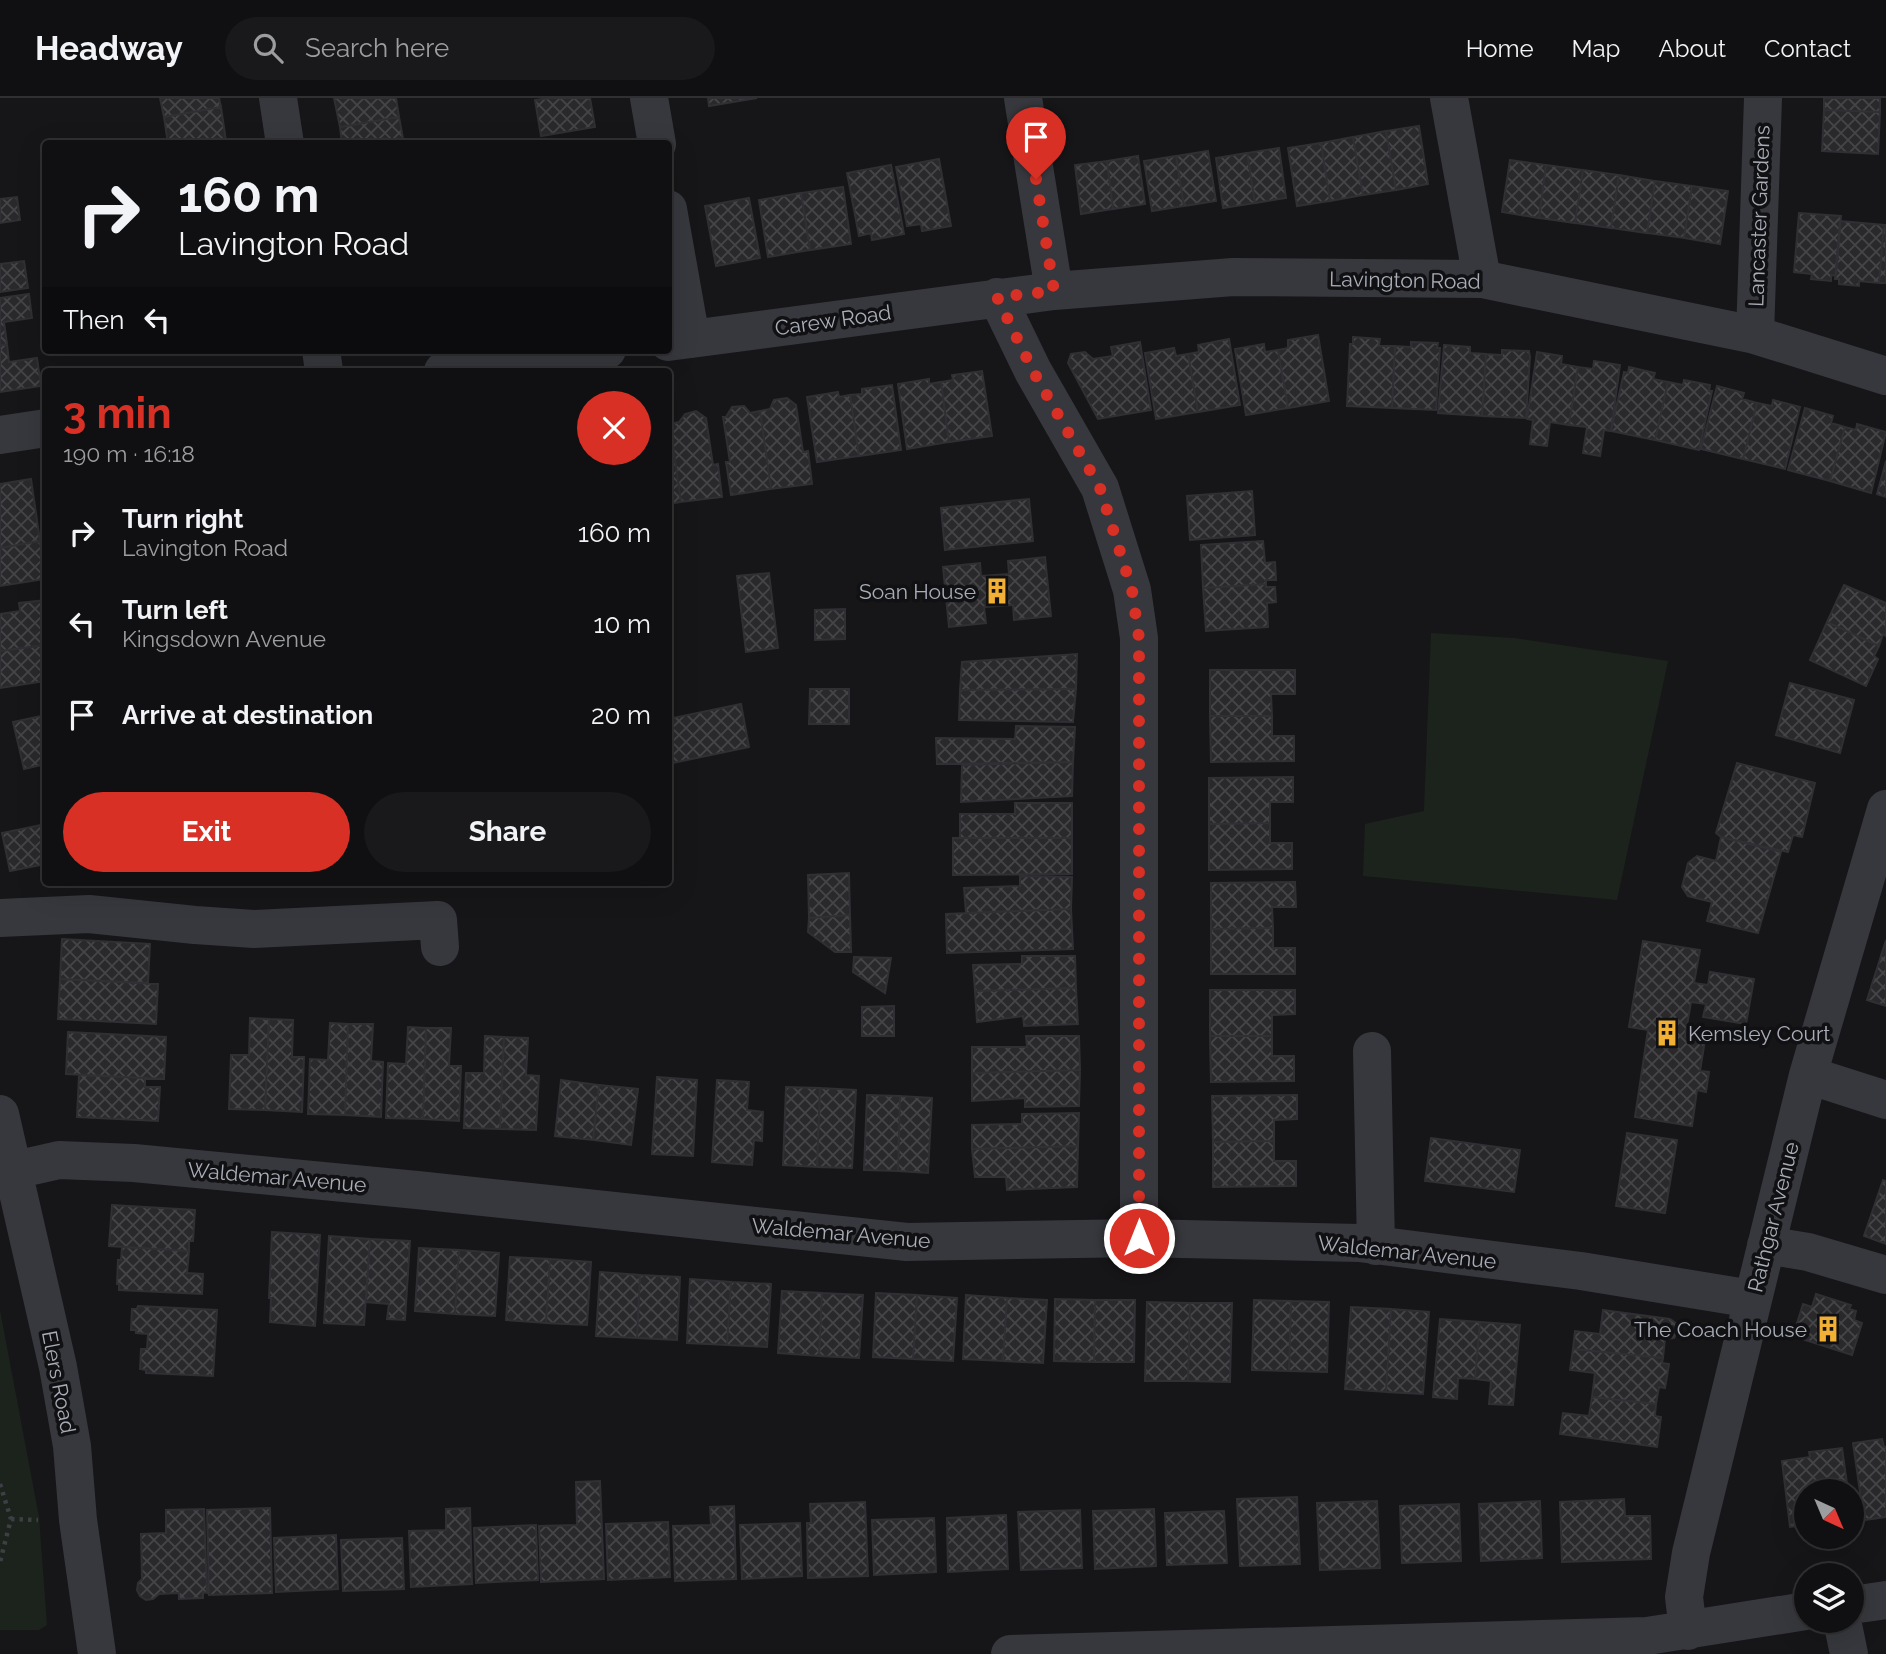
<!DOCTYPE html>
<html lang="en">
<head>
<meta charset="utf-8">
<style>
  body { margin:0; font-family:Raleway,sans-serif; background:#19191b; color:#f1f3f6; height:100vh; display:flex; flex-direction:column; font-size:26px; white-space:nowrap }
  * { box-sizing:border-box; margin:0 }
  p { font-size:23px; color:#9c9d9f }
  .icon { flex:none; width:38px; height:38px; fill:none; stroke:currentColor; stroke-width:2; stroke-linecap:round; stroke-linejoin:round }
  .map { position:relative; flex:1; overflow:hidden }
  .drawer { position:absolute; left:42px; top:270px; width:630px; height:518px; display:flex; flex-direction:column; background:#101012; border-radius:7px; box-shadow:0 7px 28px #0002,0 0 0 2px #303032 }
  .drawer>* { flex:none }
  .banner { position:absolute; left:42px; top:42px; width:630px; height:214px; border-radius:7px; box-shadow:0 7px 28px #0002,0 0 0 2px #303032; background:#101012; color:#f1f3f6; overflow:hidden }
  .needle { width:46px; rotate:136deg }
  .buttons { position:absolute; left:1794px; top:1381px; display:grid; gap:14px }
  .buttons a { display:grid; place-items:center; width:70px; height:70px; border-radius:50%; background:#101012; box-shadow:0 7px 28px #0002,0 0 0 2px #303032; font-size:35px }
  .pin { position:absolute; display:grid; place-items:center; width:60px; height:60px; color:#fff; margin:-72px -30px; border-radius:50% 50% 50% 0; rotate:-45deg; box-shadow:0 0 7px #0007 }
  .pin .icon { rotate:45deg }
  .me { position:absolute; width:77px; margin:-38px; rotate:0deg; stroke-linejoin:round; filter:drop-shadow(0 0 5px #0008) }
  .turn { display:flex; align-items:center; gap:24px; height:147px; padding:0 21px; font-size:32px }
  .turn .icon { width:91px; height:91px; stroke-width:2.5 }
  .turn b { display:block; font-size:49px; line-height:60px }
  .then { display:flex; align-items:center; height:66px; padding:0 21px; background:#0003; gap:14px; font-size:26px }
  .round { display:grid; place-items:center; flex:none; width:74px; height:74px; border-radius:37px; background:#19191b }
  .summary { display:flex; align-items:center; justify-content:space-between; height:119px; padding:0 21px }
  h1 { font-size:42px; font-weight:700; line-height:52px; color:#d93025 }
  .action { display:flex; gap:14px; margin-top:auto; padding:14px 21px }
  .action a { flex:1; height:80px; border-radius:42px; background:#d93025; color:#fff; font-size:28px; font-weight:700; line-height:80px; text-align:center }
  .action a+a { background:#19191b; color:#f1f3f6 }
  ul { padding:0; list-style:none }
  li { display:flex; align-items:center; gap:21px; height:91px; padding:0 21px }
  li div { flex:1 }
  li b { display:block; font-size:26px }
  li em { font-style:normal }
  header { display:flex; align-items:center; gap:42px; box-sizing:border-box; height:98px; padding:0 35px; background:#101012; border-bottom:2px solid #303032 }
  header strong { font-size:33px }
  nav { display:flex; gap:38px; margin-inline-start:auto; font-size:24px }
  .search { width:490px; height:63px; background:#19191b; display:flex; align-items:center; gap:18px; box-sizing:border-box; padding:0 24px; border-radius:38px; color:#9c9d9f; font-size:26px }
  .map>svg:first-child { display:block }
</style>
</head>
<body>
<header>
<strong>Headway</strong>
<div class="search"><svg class="icon" aria-label="search" viewBox="0 0 24 24"><circle cx="10" cy="10" r="6"/><path d="M15 15l6 6"/></svg>Search here</div>
<nav><a>Home</a><a>Map</a><a>About</a><a>Contact</a></nav>
</header>
<div class="map">
<svg width="1886" height="1556" viewBox="0 0 1886 1556">
  <defs>
    <pattern id="building-cross-hatch" width="8" height="8" patternUnits="userSpaceOnUse" patternTransform="scale(1.75)"><rect width="8" height="8" fill="#29292c"/><path d="M0 0l8 8M0 8l8-8" fill="none" stroke="#454548"/></pattern>
  </defs>
  <rect width="100%" height="100%" fill="#161618"/>
  <path fill="#1c231d" d="M1431,535l83,5 154,23 -51,239 -254,-24 2,-52 59,-13z
    M0,1212l39,207 8,108 -8,5h-39z"/>
  <path fill="url(#building-cross-hatch)" stroke="#303034" stroke-width="2" d="M160,0h59l2,9 -57,10z
    M334,0h62l3,19 -59,10z
    M551,0h39l5,29 -54,9 -6,-36z
    M708,0h49l-48,8z
    M1824,0h56v14l-56,-2z
    M221,9l5,34 -58,3 -4,-27z
    M1824,12l56,2 -2,42 -56,-3z
    M399,19l5,27h-62l-2,-17z
    M1419,28l9,58 -32,6 -10,-59z
    M1386,33l10,59 -33,5 -10,-58z
    M1353,39l10,58 -33,6 -9,-58z
    M1321,45l9,58 -33,5 -9,-58z
    M1279,50l7,50 -31,5 -8,-50z
    M1208,53l8,50 -32,5 -8,-50z
    M1247,55l8,50 -32,5 -7,-50z
    M1138,58l7,48 -32,5 -6,-48z
    M1176,58l8,50 -32,5 -8,-50z
    M939,61l12,67 -29,5 -1,-7 -14,2 -11,-59z
    M1510,62l36,5 -7,53 -37,-6z
    M1107,63l6,48 -32,5 -6,-49z
    M891,67l13,69 -32,6 -1,-7 -12,3 -12,-63z
    M1546,67l37,5 -8,53 -36,-5z
    M1583,72l36,5 -8,53 -36,-5z
    M1619,77l36,6 -8,52 -36,-5z
    M1655,83l37,5 -8,52 -37,-5z
    M1692,88l36,5 -8,53 -36,-6z
    M843,89l8,57 -41,6 -9,-57z
    M801,95l9,57 -42,7 -9,-57z
    M17,99l3,23 -20,3v-24z
    M749,100l11,60 -44,8 -11,-60z
    M1799,115l42,3 -5,60 -5,-1v6l-20,-2 1,-5 -18,-2z
    M1840,123l44,4 -5,58 -20,-2v5l-20,-2v-5h-4z
    M1884,127h2v58h-7z
    M24,163l4,27 -28,4v-28z
    M29,196l3,24 -28,4 3,22 -7,1v-47z
    M1318,237l11,66 -41,7 -10,-58 10,-2v-8z
    M1353,239l27,2 -1,7h16l-3,62 -45,-2 3,-62h3z
    M1229,241l11,66 -42,7 -10,-58 11,-2 -1,-7z
    M1140,244l11,68 -53,9 -30,-56 3,-9 14,-2 8,7 20,-3 -2,-9z
    M1411,244l27,1 -1,5h3l-4,62 -44,-2 3,-62 16,1z
    M7,246l2,18 28,-4 4,28 -41,6v-47z
    M1264,246l1,8 13,-2 10,58 -42,7 -11,-66z
    M1444,247l26,2v6l16,1 -4,62 -44,-3z
    M1174,250l2,8 12,-2 10,58 -42,7 -11,-66z
    M1502,252l27,1 1,6 -4,61 -44,-2 4,-62 16,1z
    M1537,254l25,4 -1,8 17,3 -9,58 -19,-3 -3,24 -17,-2 3,-24 -6,-1z
    M1594,263l26,4 -9,66 -7,-1 -4,26 -17,-3 4,-26 -18,-2 9,-58 15,2z
    M1629,269l26,6 -2,6 15,3 -13,58 -44,-9 13,-59 4,1z
    M982,273l10,65 -43,6 -8,-60 12,-2 -1,-5z
    M929,281v5l12,-2 8,60 -42,7 -9,-65z
    M1684,282l26,5 -1,6h3l-13,59 -44,-10 13,-58 15,3z
    M892,287l9,65 -42,6 -9,-61 12,-1v-5z
    M1717,288l27,7 -2,6 15,4 -14,56 -42,-10z
    M838,294l1,5 11,-2 9,61 -42,6 -10,-65z
    M787,300l9,7 7,47 5,-1 4,33 -41,5 -11,-78 10,-2 4,-9z
    M1773,302l27,7 -15,62 -42,-10 14,-56 15,3z
    M744,308l6,7 10,-2 11,78 -40,6 -5,-33h4l-7,-45h3l6,-10z
    M1805,310l28,8 -2,7 14,4 -15,54 -42,-11z
    M696,313l10,7 7,47 5,-1 4,33 -41,5 -11,-78 9,-2 6,-8z
    M668,326h2l11,78 -13,2z
    M1857,326l29,8 -15,61 -41,-12 15,-54 11,3z
    M1886,363v36l-9,-3z
    M31,381l9,62 -40,7v-64z
    M1252,393l3,44 -65,5 -3,-44z
    M1029,401l4,42 -88,9 -4,-42z
    M40,443l5,38 -45,7v-38z
    M1263,443l2,22 10,-1 1,18h-10v4l-63,4 -2,-43z
    M1045,459l6,59 -37,4 -1,-15 -29,2 2,16 -37,4 -6,-60 37,-4 1,13 28,-2 -1,-13z
    M769,475l9,75 -32,4 -9,-76z
    M1266,486v3h9l1,15 -9,1 1,24 -62,4 -3,-43z
    M1844,487l42,18v33l-3,-2 -4,12 -52,-24z
    M46,502v45l-46,6v-37l20,-3 -1,-8z
    M845,511v30l-30,1v-30z
    M1827,524l52,24 -5,10 4,3 -12,27 -56,-26z
    M46,547v36l-46,7v-37z
    M1077,556l-1,35 -116,1 2,-28z
    M1210,572h85v24h-24l1,22h-62z
    M1790,585l64,17 -14,53 -64,-18z
    M810,591h39v35h-40z
    M1076,591l-3,33 -114,-2 1,-30z
    M741,606l8,43 -81,17v-45z
    M46,617v49l-22,5 -11,-47z
    M1210,618h62v20h22v25l-83,1z
    M1016,628l59,1 -2,35 -136,2 -1,-26 79,1z
    M1073,664l-1,34 -111,6 1,-37z
    M1737,665l78,20 -13,54 -9,-2 -5,17 -67,-15 -5,-4z
    M1293,679v25h-23v21l-61,1v-46z
    M1015,705h57v35h-112v-24h55z
    M1270,725v20h22v26l-83,1v-46z
    M46,726v40l-36,7 -8,-38z
    M1721,739l60,15 -23,81 -51,-12 5,-19 -24,-6 -6,-9 6,-24 9,-7 19,5z
    M953,740h119v36l-119,1z
    M849,775l1,42 -41,3 -1,-43z
    M1020,778l52,1 -1,32 -105,4 -2,-25 56,-2z
    M1295,784l1,25h-24l1,21 -62,1v-46z
    M1071,811l2,40 -126,4 -1,-39z
    M850,817l1,37h-16l-27,-20 1,-14z
    M1273,830v20h22v26h-84v-45z
    M62,841l88,5 -2,39 -88,-4z
    M1886,842v66l-19,-6z
    M1643,843l57,9 -6,33 14,2 2,-13 44,7 -8,45 -43,-7 3,-13 -15,-2 -6,35 20,3 -5,31 9,1 -3,20 -9,-2 -5,36 -57,-9 13,-87 -19,-3z
    M1022,858h53l1,32 -101,3 -2,-26 49,-1z
    M854,859l37,1 -6,35 -32,-21z
    M60,881l98,5 -2,40 -98,-5z
    M1076,890l2,36 -54,2 -1,-10 -46,6 -2,-31z
    M1210,892h85v24l-23,1v21h-62z
    M894,908v30h-32v-29z
    M250,920l19,1 -4,91 -36,-1 2,-54h18z
    M269,921l24,1 -1,37h12l-2,55 -37,-2z
    M330,925l18,1 -3,91 -37,-1 2,-55 18,1z
    M348,926h25l-2,37 12,1 -2,55 -36,-2z
    M408,929l18,1 -3,91 -37,-1 2,-55 18,1z
    M426,930h25l-2,38h12l-2,55 -36,-2z
    M68,934l98,5 -2,42 -98,-5z
    M485,938l19,1 -4,92 -36,-1 2,-55h18z
    M1026,938h53l1,34 -108,3v-26h55z
    M1210,938h62v20h22v25l-83,1z
    M504,939l24,1 -2,37 13,1 -3,54 -36,-1z
    M1080,972l-1,36 -54,1v-9l-53,3v-28z
    M79,977l66,3v9h15l-2,34 -81,-4z
    M657,979l40,3 -4,76 -41,-2z
    M561,982l38,5 -6,55 -38,-4z
    M717,982l32,2 -2,28 16,2 -1,29 -8,-1 -2,25 -40,-3z
    M599,987l39,4 -7,56 -38,-5z
    M786,989l34,1 -3,79 -34,-2z
    M820,990l36,2 -4,78 -35,-1z
    M867,997l33,1 -2,75 -34,-1z
    M1297,997v24l-23,1v21l-61,1 -1,-46z
    M900,998l32,2 -4,75 -30,-2z
    M1079,1015l-1,33 -106,3v-24l50,-1v-10z
    M1627,1035l50,7 -12,73 -49,-7z
    M1431,1040l89,12 -6,42 -89,-11z
    M1274,1043v20h22v25l-83,1v-45z
    M1078,1048l-1,41 -70,3 -1,-13h-31l-3,-28z
    M1883,1082l3,1v63l-22,-8z
    M112,1107l83,5 -2,31h-4v10l-80,-5z
    M272,1134l48,3 -5,91 -45,-4 1,-24h-2z
    M329,1138l41,3 -6,86 -40,-2z
    M370,1141l40,2 -5,79 -18,-1 2,-15 -23,-2z
    M122,1149l67,4 -2,22 16,1 -1,20 -83,-4v-6h-2l1,-24h3z
    M419,1150l40,2 -4,64 -40,-3z
    M459,1152l40,3 -4,63 -40,-2z
    M510,1159l40,2 -4,64 -40,-3z
    M550,1161l41,3 -4,63 -41,-2z
    M600,1174l40,3 -3,63 -41,-2z
    M640,1177l40,2 -3,63 -40,-2z
    M690,1181l41,3 -4,63 -40,-2z
    M731,1184l40,2 -4,63 -40,-2z
    M782,1193l40,2 -3,63 -41,-3z
    M822,1195l41,2 -4,63 -40,-2z
    M876,1195l41,2 -4,64 -40,-2z
    M1816,1196l35,11 -2,4 7,2 -2,9 8,3 -10,32 -59,-19 10,-32 9,3z
    M917,1197l40,3 -4,63 -40,-2z
    M966,1197l41,3 -4,63 -40,-2z
    M1007,1200l40,2 -4,63 -40,-2z
    M1055,1201l40,1 -1,62 -40,-1z
    M1095,1202h40l-1,62h-40z
    M1254,1202l37,1 -2,70 -37,-1z
    M1291,1203l38,1 -2,70 -38,-1z
    M1147,1204l43,1 -2,78h-43z
    M1190,1205h42l-2,79 -42,-1z
    M138,1208l79,4 -4,66 -67,-3v-3l-6,-1 1,-20h6l1,-15 -12,-1v-3h-5l1,-21h5z
    M1351,1209l40,2 -5,83 -41,-3z
    M1391,1211l38,3 -6,82 -37,-2z
    M1603,1212l67,9 7,5 1,7 -4,7 -9,1 -2,19 -90,-9 2,-18 25,3z
    M1440,1221l40,3 -5,57 -17,-1 -1,21 -24,-2z
    M1480,1224l40,3 -7,80 -24,-1 2,-23 -16,-2z
    M1573,1251l90,9 -1,5 7,1 -4,24 -6,-1 -3,17 -64,-7 3,-24 -25,-3z
    M1592,1299l64,7 -1,12 6,1 -4,30 -97,-13 3,-21 26,3z
    M1882,1341l2,8h2v70l-22,3 -11,-77z
    M1842,1350l6,43h-42v34l-16,2 -8,-66 28,-4 -1,-5z
    M600,1383l4,98 -63,3 -2,-56 38,-1 -1,-43z
    M1297,1399l3,67 -60,2 -3,-67z
    M1624,1401l1,17h25l1,43 -89,3 -2,-60z
    M1377,1403l3,67 -60,2 -3,-67z
    M1540,1403l2,57 -61,3 -2,-57z
    M865,1404l3,74 -60,2 -1,-55h4l-1,-19z
    M1459,1406l2,57 -59,2 -2,-57z
    M734,1408l2,73 -61,2 -2,-55 38,-1 -1,-18z
    M270,1410l2,85 -63,2 -2,-85z
    M470,1410l2,76 -61,3 -2,-56 37,-1v-21z
    M204,1411l3,84 -4,-1v6l-24,1v-6l-20,1 -6,5 -7,1 -6,-4 -3,-6 1,-7 4,-4 -1,-45 25,-1v-23z
    M1154,1411l2,57 -61,3 -2,-58z
    M1080,1412l2,58 -61,2 -3,-58z
    M1224,1413l3,52 -60,2 -2,-52z
    M1006,1417l2,54 -60,3 -1,-54z
    M934,1420l2,54 -62,3 -2,-55z
    M668,1424l2,55 -62,3 -2,-56z
    M800,1425l2,53 -60,3 -2,-54z
    M536,1427l2,55 -62,3 -2,-55z
    M336,1437l2,54 -62,3 -2,-54z
    M402,1440l2,51 -61,2 -2,-51z"/>
  <g fill="none" stroke-linecap="round" stroke-linejoin="round">
    <path stroke="#3d3f44" stroke-width="4.5" stroke-dasharray="3.5 5" stroke-linecap="butt" d="M0,1386l11,35 -11,43
      M11,1421l27,1"/>
    <path stroke="#37383d" stroke-width="38" d="M278,0l7,46
      M649,0l8,46
      M1023,0l31,193
      M1449,0l33,181
      M668,111l23,130
      M997,199l36,74 67,117 32,102 7,48v600
      M1755,237l8,-237
      M668,244l386,-51 179,-14 249,2 273,56 131,41
      M321,252l3,21
      M443,273l164,-21
      M0,337l46,-7
      M0,820l89,-4 106,11 59,4 184,-9 2,27
      M1372,953l4,195
      M1808,977l78,25
      M0,1016l58,253 14,79 6,74 19,134
      M15,1072l44,-10 75,3 283,27 490,52 232,-4 220,5 222,28 171,28
      M1766,1147l42,7 78,23
      M1852,1507l34,-5
      M1842,1522l7,34
      M1688,1533l-4,-34 7,-44 117,-478 78,-266
      M1010,1556l637,-18 159,-25"/>
  </g>
  <g fill="none" stroke-linecap="round" stroke-linejoin="round">
    <path stroke="#d93025" stroke-width="12" stroke-dasharray="0 21.6" d="M1036,81l18,112 -57,6 36,74 67,117 32,102 7,48v600"/>
  </g>
  <defs>
    <g id="building-bare" transform="scale(2.1)"><path d="M-4-6H4V6H1V3H-1V6H-4ZM-2.5-4.3h1.7v1.8h-1.7ZM.8-4.3h1.7v1.8H.8ZM-2.5-1h1.7V.8h-1.7ZM.8-1h1.7V.8H.8Z" fill="#f2b134" stroke="#111113" stroke-width="2.5" paint-order="stroke"/></g>
  </defs>
  <g fill-rule="evenodd">
    <use href="#building-bare" x="997" y="493"/>
    <use href="#building-bare" x="1667" y="935"/>
    <use href="#building-bare" x="1828" y="1231"/>
  </g>
  <g text-anchor="middle" dominant-baseline="central" stroke-width="7" stroke-linejoin="round" paint-order="stroke">
    <g font-size="21" fill="#a8adb8" stroke="#111113">
      <text transform="translate(1759 118) rotate(-88)">Lancaster Gardens</text>
      <text transform="translate(1405 182) rotate(1)">Lavington Road</text>
      <text transform="translate(833 222) rotate(-8)">Carew Road</text>
      <text transform="translate(277 1079) rotate(5)">Waldemar Avenue</text>
      <text transform="translate(1773 1119) rotate(-76)">Rathgar Avenue</text>
      <text transform="translate(841 1135) rotate(5)">Waldemar Avenue</text>
      <text transform="translate(1407 1154) rotate(6)">Waldemar Avenue</text>
      <text transform="translate(59 1284) rotate(79)">Elers Road</text>
    </g>
    <g font-size="21" fill="#a8adb8" stroke="#111113" text-anchor="end">
      <text x="976" y="493">Soan House</text>
      <text x="1688" y="935" text-anchor="start">Kemsley Court</text>
      <text x="1807" y="1231">The Coach House</text>
    </g>
  </g>
</svg>
<div class="buttons">
<a><svg class="needle" viewBox="-14 -14 28 28"><path d="M0-13l5 13h-10z" fill="#e53935"/><path d="M0 13l5-13h-10z" fill="#9c9d9f"/></svg></a>
<a><svg class="icon" aria-label="layers" viewBox="0 0 24 24"><path d="M12 4l9 5-9 5-9-5zM3 14l9 5 9-5"/></svg></a>
</div>
<div class="pin" style="left:1036px;top:81px;background:#d93025"><svg class="icon" aria-label="arrive" viewBox="0 0 24 24"><path d="M6 21V4h12l-3 4 3 4H6"/></svg></div>
<svg class="me" style="left:1139px;top:1140px" viewBox="-20 -20 40 40"><circle r="17" fill="#d93025" stroke="#fff" stroke-width="3"/><path d="M0-11L8 9 0 5-8 9z" fill="#fff"/></svg>
<div class="banner">
<div class="turn"><svg class="icon" aria-label="right" viewBox="0 0 24 24"><path d="M7 20v-9h11M14 6l5 5-5 5"/></svg><div><b>160 m</b>Lavington Road</div></div>
<div class="then">Then<svg class="icon" aria-label="left" viewBox="0 0 24 24"><path d="M17 20v-9H6M10 6l-5 5 5 5"/></svg></div>
</div>
<section class="drawer">
<div class="summary"><div><h1>3 min</h1><p>190 m · 16:18</p></div><a class="round" style="background:#d93025;color:#fff"><svg class="icon" aria-label="close" viewBox="0 0 24 24"><path d="M6 6l12 12M18 6L6 18"/></svg></a></div>
<ul>
<li><svg class="icon" aria-label="right" viewBox="0 0 24 24"><path d="M7 20v-9h11M14 6l5 5-5 5"/></svg><div><b>Turn right</b><p>Lavington Road</p></div><em>160 m</em></li>
<li><svg class="icon" aria-label="left" viewBox="0 0 24 24"><path d="M17 20v-9H6M10 6l-5 5 5 5"/></svg><div><b>Turn left</b><p>Kingsdown Avenue</p></div><em>10 m</em></li>
<li><svg class="icon" aria-label="arrive" viewBox="0 0 24 24"><path d="M6 21V4h12l-3 4 3 4H6"/></svg><div><b>Arrive at destination</b></div><em>20 m</em></li>
</ul>
<div class="action"><a>Exit</a><a>Share</a></div>
</section>
</div>
</body>
</html>
